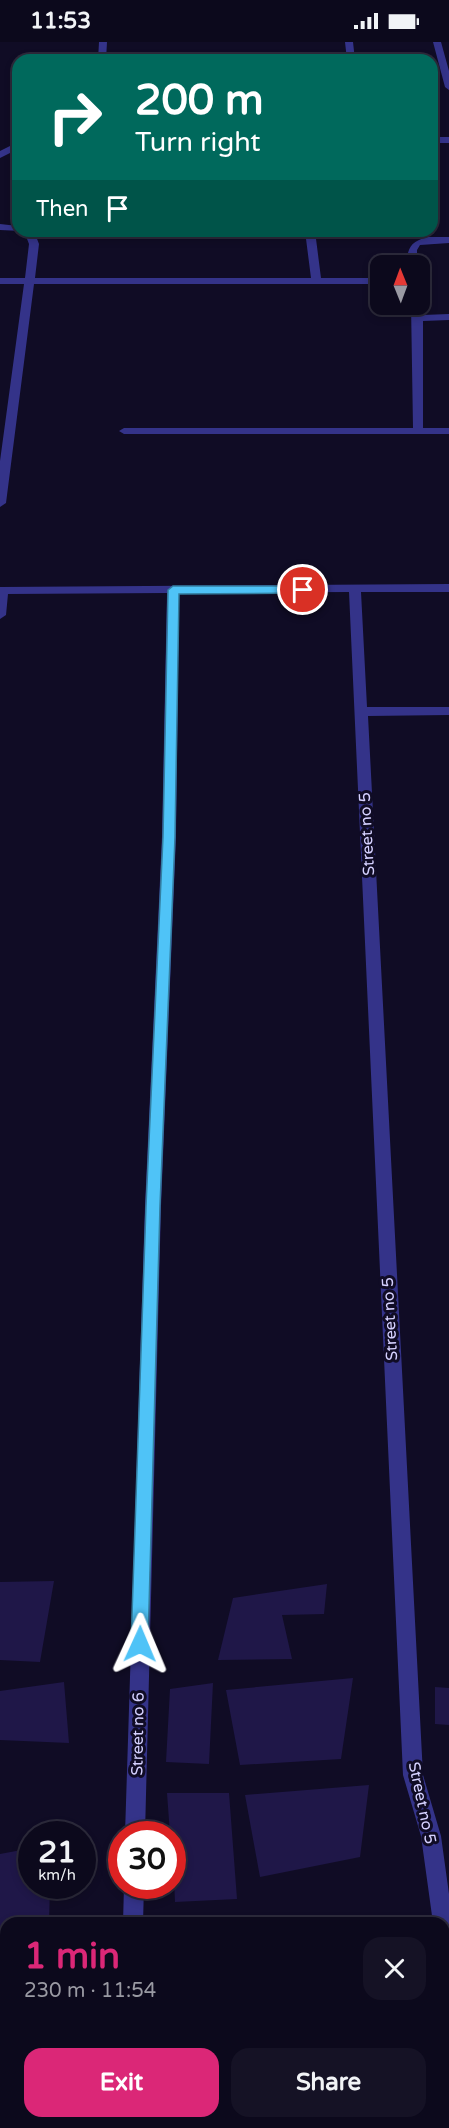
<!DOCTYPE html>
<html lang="en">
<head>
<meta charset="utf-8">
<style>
  body { margin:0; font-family:"Varela Round",sans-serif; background:#151225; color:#f1f3f6; height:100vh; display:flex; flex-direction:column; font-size:22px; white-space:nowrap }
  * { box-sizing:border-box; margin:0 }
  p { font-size:20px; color:#9a9aa3 }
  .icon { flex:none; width:33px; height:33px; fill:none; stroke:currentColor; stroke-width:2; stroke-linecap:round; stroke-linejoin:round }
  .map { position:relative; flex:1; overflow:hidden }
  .sheet { position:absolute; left:0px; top:1875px; width:450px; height:212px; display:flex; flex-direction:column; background:#0c091c; border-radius:18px 18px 0 0; box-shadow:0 3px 9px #0003,0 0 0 2px #2c2a3b }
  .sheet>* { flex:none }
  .top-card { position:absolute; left:12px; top:12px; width:426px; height:183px; border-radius:18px; box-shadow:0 3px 9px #0003,0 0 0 2px #2c2a3b; background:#00695c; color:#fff; overflow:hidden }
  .needle { width:39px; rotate:359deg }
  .buttons { position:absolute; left:370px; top:213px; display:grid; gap:12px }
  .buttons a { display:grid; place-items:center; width:60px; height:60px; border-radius:12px; background:#0c091c; box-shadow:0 3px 9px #0003,0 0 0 2px #2c2a3b; font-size:30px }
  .speed { position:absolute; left:18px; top:1779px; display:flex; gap:12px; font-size:30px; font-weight:700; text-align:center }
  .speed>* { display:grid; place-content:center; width:78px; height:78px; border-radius:50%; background:#0c091c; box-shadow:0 3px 9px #0003,0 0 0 2px #2c2a3b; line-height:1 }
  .speed small { font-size:15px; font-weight:400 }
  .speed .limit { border:9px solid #d22; background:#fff; color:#111 }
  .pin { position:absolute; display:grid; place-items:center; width:51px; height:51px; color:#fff; margin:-26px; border:3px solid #fff; border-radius:50%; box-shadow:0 2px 6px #0007 }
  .me { position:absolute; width:66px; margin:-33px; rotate:1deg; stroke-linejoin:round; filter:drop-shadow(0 0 4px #0008) }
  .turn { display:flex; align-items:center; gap:21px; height:126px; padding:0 24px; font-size:27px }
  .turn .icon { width:78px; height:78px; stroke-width:2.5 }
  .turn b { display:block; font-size:42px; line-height:51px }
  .then { display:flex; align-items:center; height:57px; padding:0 24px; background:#0003; gap:12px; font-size:22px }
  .round { display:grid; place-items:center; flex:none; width:63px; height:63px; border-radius:18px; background:#151225 }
  .head { display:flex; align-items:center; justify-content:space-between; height:102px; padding:0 24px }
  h1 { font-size:36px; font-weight:800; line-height:45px; color:#db2777 }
  .action { display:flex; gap:12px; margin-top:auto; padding:12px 24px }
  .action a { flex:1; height:69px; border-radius:18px; background:#db2777; color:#fff; font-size:24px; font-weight:800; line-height:69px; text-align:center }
  .action a+a { background:#151225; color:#f1f3f6 }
  .status { display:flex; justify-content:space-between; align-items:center; height:42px; padding:0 30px; background:#0c091c; direction:ltr }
  .status svg { height:16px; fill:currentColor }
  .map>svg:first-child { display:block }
</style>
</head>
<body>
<div class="status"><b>11:53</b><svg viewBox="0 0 49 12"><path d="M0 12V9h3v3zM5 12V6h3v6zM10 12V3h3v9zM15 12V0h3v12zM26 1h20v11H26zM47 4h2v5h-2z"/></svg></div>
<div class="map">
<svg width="449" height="2086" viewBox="0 0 449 2086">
  <rect width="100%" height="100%" fill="#100c25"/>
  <path fill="#1f1748" d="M54,1539l-14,81 -40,-2v-78z
    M327,1542l-3,30 -42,1 10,44 -74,1 15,-62z
    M353,1636l-12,81 -101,6 -14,-75z
    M64,1640l5,61 -69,-3v-49z
    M213,1641l-4,81 -43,-2 4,-73z
    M435,1645l14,1v37l-14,-1z
    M369,1743l-9,72 -100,20 -15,-82z
    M167,1751h62l8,106 -62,3 -3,-68h-2z
    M32,1806v38h18l-1,37h-43v3h-6v-72z
    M165,2080h46v6h-46z
    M255,2080h47l1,2 -25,4h-22z"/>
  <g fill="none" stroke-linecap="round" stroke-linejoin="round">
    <path fill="#343389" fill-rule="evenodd" d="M99,0h8l-1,18h-8z
      M345,0h8l2,18h-8z
      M433,0h8l8,29v19l-4,-3z
      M432,95h17v6h-17z
      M18,100v7l-18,9v-7z
      M0,182l18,2v5h3l-21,-1z
      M24,189h10l5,13 -4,34h276l-6,-47h10l6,47h60v6h-347l-28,219 -6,4v-46l24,-177h-24v-6h25l4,-34z
      M427,195h22v6l-29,2 -3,5v16h-10c0,-18 3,-24 20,-29z
      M420,260l3,13 26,-1v6l-26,1v107h26v6h-325l-5,-3 5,-3h289l-2,-124h9z
      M449,542v8h-88l6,115h82v8l-81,1 55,1059 18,61 8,58v96h-5v-67h-11l-12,-87 -18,-61 -54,-1183 -170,1 -3,243 -15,370 -16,628h-20l20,-628 17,-370 5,-243 -159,1 -2,21 -6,4v-32z
      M124,1844h20l-1,37h-20z
      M0,1922h6v20h-6z
      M113,2080h22v6h-22z"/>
  </g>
  <path fill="#4fc3f7" stroke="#337fa1" stroke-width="1.5" d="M173,544h130l6,4 -6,3 -124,1 -4,243 -15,369 -12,438 -2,5 -6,3 -6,-3 -3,-5 15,-438 17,-369 5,-247z"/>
  <g text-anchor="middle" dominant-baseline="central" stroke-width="6" stroke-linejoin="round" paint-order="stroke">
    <g font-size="16" fill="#d5d1ff" stroke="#100c25">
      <text transform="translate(367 792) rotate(-93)">Street no 5</text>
      <text transform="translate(390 1277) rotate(-93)">Street no 5</text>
      <text transform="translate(138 1692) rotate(-89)">Street no 6</text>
      <text transform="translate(422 1761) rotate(78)">Street no 5</text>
    </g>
  </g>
</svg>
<div class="buttons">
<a><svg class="needle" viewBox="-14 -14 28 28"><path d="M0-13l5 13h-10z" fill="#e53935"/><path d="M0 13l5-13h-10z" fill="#9a9aa3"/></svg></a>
</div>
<div class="speed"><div>21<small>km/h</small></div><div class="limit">30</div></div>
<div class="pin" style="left:303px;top:548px;background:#d93025"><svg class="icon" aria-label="arrive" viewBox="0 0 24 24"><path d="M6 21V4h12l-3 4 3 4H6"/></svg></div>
<svg class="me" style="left:140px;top:1602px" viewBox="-20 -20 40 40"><path d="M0-17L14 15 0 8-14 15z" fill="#4fc3f7" stroke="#fff" stroke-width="4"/></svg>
<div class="top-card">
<div class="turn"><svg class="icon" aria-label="right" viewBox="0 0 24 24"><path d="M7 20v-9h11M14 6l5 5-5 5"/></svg><div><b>200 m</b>Turn right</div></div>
<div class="then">Then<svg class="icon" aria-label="arrive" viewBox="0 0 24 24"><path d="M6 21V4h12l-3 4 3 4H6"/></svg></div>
</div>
<section class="sheet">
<div class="head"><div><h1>1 min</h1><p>230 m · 11:54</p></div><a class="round"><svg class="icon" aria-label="close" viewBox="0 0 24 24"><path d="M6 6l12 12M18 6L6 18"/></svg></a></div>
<div class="action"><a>Exit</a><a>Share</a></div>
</section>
</div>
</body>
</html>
